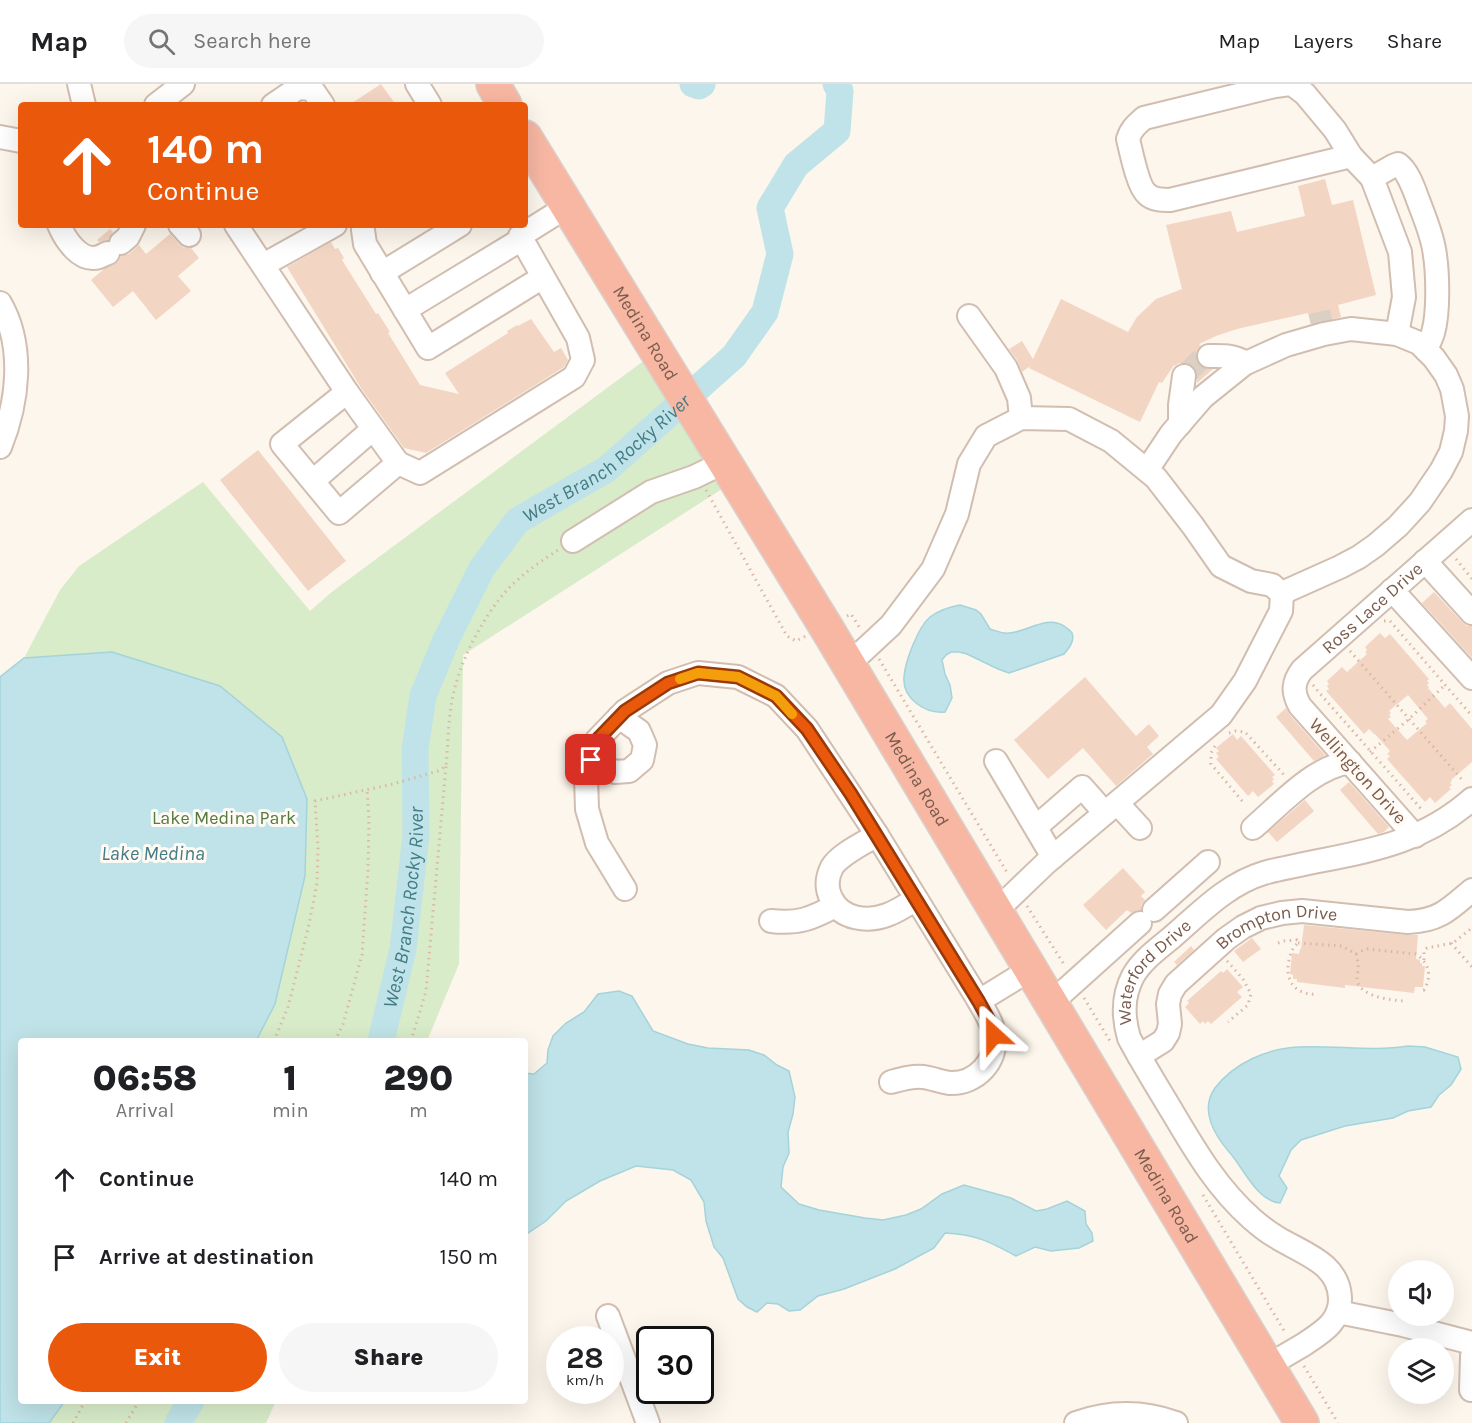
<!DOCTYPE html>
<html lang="en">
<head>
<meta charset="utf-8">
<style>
  body { margin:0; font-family:Karla,sans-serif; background:#f6f6f6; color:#202124; height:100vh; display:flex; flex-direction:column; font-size:22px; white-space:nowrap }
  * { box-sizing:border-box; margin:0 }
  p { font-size:20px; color:#757577 }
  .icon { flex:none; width:33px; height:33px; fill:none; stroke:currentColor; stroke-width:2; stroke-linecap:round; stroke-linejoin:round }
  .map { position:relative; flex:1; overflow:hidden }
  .side { position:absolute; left:18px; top:954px; width:510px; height:366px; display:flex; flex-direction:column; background:#fff; border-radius:6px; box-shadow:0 6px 24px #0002 }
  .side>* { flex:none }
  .guide { position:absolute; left:18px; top:18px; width:510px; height:126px; border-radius:6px; box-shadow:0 6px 24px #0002; background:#ea580c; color:#fff; overflow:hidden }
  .buttons { position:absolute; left:1388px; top:1176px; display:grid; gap:12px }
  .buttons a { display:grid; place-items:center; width:66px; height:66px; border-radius:50%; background:#fff; box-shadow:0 6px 24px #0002; font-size:30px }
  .speed { position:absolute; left:546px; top:1242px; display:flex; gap:12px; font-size:30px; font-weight:700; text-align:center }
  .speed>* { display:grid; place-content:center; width:78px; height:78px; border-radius:50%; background:#fff; box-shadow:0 6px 24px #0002; line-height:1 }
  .speed small { font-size:15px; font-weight:400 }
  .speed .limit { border:3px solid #111; border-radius:9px; background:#fff; color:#111 }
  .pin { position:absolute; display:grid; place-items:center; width:51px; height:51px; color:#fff; margin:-26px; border-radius:12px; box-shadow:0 3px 9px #0006 }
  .me { position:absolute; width:66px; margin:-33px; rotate:336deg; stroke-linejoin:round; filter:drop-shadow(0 0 4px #0008) }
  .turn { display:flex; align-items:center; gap:21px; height:126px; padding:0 30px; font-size:27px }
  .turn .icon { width:78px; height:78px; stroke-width:2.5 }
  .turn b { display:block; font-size:42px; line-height:51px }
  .eta { display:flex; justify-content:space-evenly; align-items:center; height:102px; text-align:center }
  .eta b { font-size:36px; font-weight:800; line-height:42px }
  .action { display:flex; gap:12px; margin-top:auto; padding:12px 30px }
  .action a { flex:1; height:69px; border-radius:36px; background:#ea580c; color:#fff; font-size:24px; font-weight:800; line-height:69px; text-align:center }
  .action a+a { background:#f6f6f6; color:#202124 }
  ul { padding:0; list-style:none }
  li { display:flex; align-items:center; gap:18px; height:78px; padding:0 30px }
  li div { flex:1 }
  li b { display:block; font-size:22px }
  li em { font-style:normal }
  header { display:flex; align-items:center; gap:36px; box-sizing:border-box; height:84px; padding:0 30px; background:#fff; border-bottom:2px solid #e0e0e0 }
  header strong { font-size:28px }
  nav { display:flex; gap:33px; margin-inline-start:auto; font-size:21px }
  .search { width:420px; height:54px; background:#f6f6f6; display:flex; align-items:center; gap:15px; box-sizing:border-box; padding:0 21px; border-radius:33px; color:#757577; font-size:22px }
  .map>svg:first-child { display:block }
</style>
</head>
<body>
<header>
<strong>Map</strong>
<div class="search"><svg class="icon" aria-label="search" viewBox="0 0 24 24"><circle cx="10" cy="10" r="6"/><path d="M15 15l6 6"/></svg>Search here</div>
<nav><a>Map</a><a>Layers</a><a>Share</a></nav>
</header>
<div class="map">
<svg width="1472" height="1339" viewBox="0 0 1472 1339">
  <rect width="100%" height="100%" fill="#fdf6ec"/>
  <path fill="#d8ecc9" d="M657,267l79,129 -273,175 -4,309 -32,77h-406v360h255l-10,22h-266v-747l24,-18 36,-68 19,-24 124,-84 107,129 23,-20z"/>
  <path fill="#bfe3e8" stroke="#a5d3da" stroke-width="1.5" d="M960,521l16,5 5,4 9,15c7,2 13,5 19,4 19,-1 37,-18 55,-7 3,2 6,4 8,7 3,8 -3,15 -8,21l-55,19 -11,-4 -31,-15 -8,-2h-8l-5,3 -4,5 3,14 5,11 2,13 -7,14c-19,2 -43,-13 -41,-35 1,-15 14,-50 26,-60 9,-7 19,-10 30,-12z
    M112,568l108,34 62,51 25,62 -2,77 -30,128 -19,37h-235v360h44l-16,22h-49v-746l24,-19z
    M619,907l13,5 21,35 35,13 20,4 41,2 15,5 13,10 12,6 6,26 -2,17 -5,18 1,21 -6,14 -2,20 18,17 20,6 46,8 18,2 23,-5 15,-6 21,-15 22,-9 47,13 25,13 11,-2 20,-8 18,10 1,13 6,9 1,8 -14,7 -28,3 -16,-4 -19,9c-26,-14 -41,-22 -71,-23l-11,15 -39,21 -51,20 -26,7 -18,14 -11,1 -11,-7 -11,-1 -10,9 -10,-5 -9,-8 -15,-41 -9,-11 -8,-26 -2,-19 -13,-22 -18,-10 -37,-4 -36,15 -34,20 -20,20 -21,14v-162l9,1 13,-11 1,-13 5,-14 13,-13 18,-11 14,-18z
    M1408,962l17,1 33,10 3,12 -10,16 -12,10 -8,12 -23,4 -15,7 -48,8 -44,14 -10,10 -12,26 8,12 -7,15c-23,-2 -36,-34 -50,-50 -15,-17 -31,-43 -15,-65 19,-25 53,-40 84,-41 37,-2 73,5 109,-1z"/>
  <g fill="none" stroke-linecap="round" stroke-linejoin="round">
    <g stroke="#bfe3e8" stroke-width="27">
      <path d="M693,0l6,2 3,-2"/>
      <path id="s1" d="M381,957l22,-92 13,-114 -1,-86 8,-53 23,-56 36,-72 35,-47 90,-52 127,-113 31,-44 15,-58 -10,-46 26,-43 41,-34 3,-40 -4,-7"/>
      <path d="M178,1339l13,-22"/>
    </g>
  </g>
  <path fill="#f3d5c3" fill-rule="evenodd" d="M381,0l15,21h-47z
    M1325,95l7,26 21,-5 23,95 -38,10 3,12 -30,7 -3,-11 -71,16 -21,7 -17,8 2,2 -4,4 -1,5 1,7 6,6 10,1 -16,14v-12l-5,-6 -7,-2h-6l-4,3 -1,-1 -12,18 -3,-1 -19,40 -111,-54 1,-2 -8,6 -5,-12 -8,-11 13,-8 11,18 28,-60 67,33 9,-15 19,-18 26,-10 -16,-64 65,-14 6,21 68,-16 -7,-30z
    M110,145l3,3 -5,8 -9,2 -2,-2z
    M170,150l9,10 5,4h7l8,10 -21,18 13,15 -35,29 -23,-29 -20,16 -22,-27 13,-11 14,-7 3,-6 8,-2 10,-9 7,9z
    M331,158l4,7 3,-1 6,10 -2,2 34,54 2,-1 12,19 -2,1 32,52 39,9 -14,-21 63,-40 -1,-2 10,-6 1,1 13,-7 23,33 7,-4 7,12 -4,7 -138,86 -22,-5 -43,-60 -74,-121z
    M258,366l88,111 -38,30 -88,-111z
    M1434,508l28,30 5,4h5v32l-50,-55z
    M1380,549l5,5 5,-4 39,45 -2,2 2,2 -2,2 2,2 -1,1 17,20 5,-5 22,26v33l-21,18 1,1 -2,2 2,2 -3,2 2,2 -16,14 -5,-6 -5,5 -38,-43 3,-3 -3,-2 3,-3 -15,-17v1l-6,-6 -5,5 -38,-43 3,-2 -2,-3 2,-2 -2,-3 15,-14 5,5 20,-18 -2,-2 2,-2 -2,-3zM1408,611l20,24 -3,2 2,2 -20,17 -19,-21 3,-2 -2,-2 2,-2 -2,-2z
    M1085,593l51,59 13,-12 10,12 -12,11 6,7 -37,32 -33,-38 -35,31 -34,-39z
    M1286,624l4,7 35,40 -1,1 -10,5 -38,-44z
    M1233,650l4,6 4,-4 34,39 -3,2 2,2 -2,2 2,3 -16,13 -5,-6 -5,5 -32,-37 3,-2 -3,-4 3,-2 -3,-3z
    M1349,698l40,45 -5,5 -6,2 -38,-44z
    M1305,716l9,11 -37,31 -9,-10z
    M1123,784l22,24 -4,4 4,4 -4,5v5h-4l-6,3 -4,-3 -21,20 -23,-25z
    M1304,841l103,10h11l-2,24 4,1v3h2v3h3l-2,21h-8l-1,6 -69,-8v3l-48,-6v-3h-4v-4l-3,-1 2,-21 7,1 1,-5h1z
    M1252,854l9,11 -18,13 -9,-11z
    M1191,862l3,4 -17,15 -3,-3z
    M1227,885l16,18 -6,5 5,5 -31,27 -3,-3 -3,3 -2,-3 -3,3 -15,-17 4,-4 -2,-2 34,-30 2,2z"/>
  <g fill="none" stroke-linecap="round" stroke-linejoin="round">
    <path stroke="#dcd0c4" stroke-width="22" stroke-dasharray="22 11" stroke-linecap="butt" d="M1311,241l30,-7
      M1184,292l15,-15 10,-5"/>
    <g stroke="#d1beb0" stroke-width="26">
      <g id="minor">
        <path d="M79,0l5,21"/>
        <path d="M417,0l13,21"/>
        <path d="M1290,0l-15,2 -131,32c-8,7 -13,11 -16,21 3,12 10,48 19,55 6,6 15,6 23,6l181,-44"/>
        <path d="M1292,0l13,10 30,36 16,26 21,22 21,-12 5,-2c10,7 16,25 20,36 6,16 13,32 16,49 4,22 5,63 -1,84 -2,6 -5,12 -7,17"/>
        <path d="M298,4l14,1 11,16"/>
        <path d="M156,21l27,-21"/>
        <path d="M273,21l25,-17v-4"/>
        <path d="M0,53l21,4"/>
        <path d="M1372,94l28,74 4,45 -7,37"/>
        <path d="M59,141c6,14 21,38 40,32 3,-1 6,-3 9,-4"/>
        <path d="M180,141l9,10"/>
        <path d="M236,141l111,167 -65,52 57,69 59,-50 22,10 154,-96 9,-17 -5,-22 -58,-102 48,-30"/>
        <path d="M363,146l2,14 63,104 115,-71"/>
        <path d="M121,159l7,-6 6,-12"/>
        <path d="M263,181l72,-40"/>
        <path d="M382,189l78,-48"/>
        <path d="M0,219c25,43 18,100 0,144"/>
        <path d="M405,226l117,-71"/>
        <path d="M969,232l37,52 13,30 2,20"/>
        <path d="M1209,272c14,0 25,-1 37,7"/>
        <path d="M347,308l51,71"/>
        <path d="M1180,340v-19l4,-29"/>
        <path d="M1147,386l24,-36 32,-37 41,-33 42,-19 38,-11 27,-5 46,5 22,9 15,15 12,17 6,14 5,27 -1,15 -5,21 -10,19 -21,31 -22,24 -22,19 -17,12 -19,10 -58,26"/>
        <path d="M313,397l60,-52"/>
        <path d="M573,457l78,-49 43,-15 31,-15"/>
        <path d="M1425,477l47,52"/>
        <path d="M1392,506l80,88"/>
        <path d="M847,578l15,-10 29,-27 42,-56 24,-55 12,-50 17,-28 35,-18 48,1 42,22 45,37 37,48 28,40 30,15 21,4 10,9 -1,17 -36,70 -24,34 -174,147 -51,49"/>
        <path d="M591,676l24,12 14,-1 13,-11 3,-15 -6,-14 -20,-14"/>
        <path d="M996,677l57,96"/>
        <path d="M1117,719l23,25"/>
        <path d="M1036,743l46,-40 23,26"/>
        <path d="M1253,744c28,-24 60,-61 97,-66"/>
        <path d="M877,751c-13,8 -37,19 -45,32 -5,10 -6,21 -1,31 10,22 37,24 56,17 11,-4 20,-10 29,-16"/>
        <path id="s2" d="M1415,752l-115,-130c-8,-14 -7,-24 2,-36l170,-150"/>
        <path d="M625,805l-28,-46 -10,-34 -1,-32 11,-37 28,-29 43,-28 30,-10 40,4 38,19 31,33 70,106 102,166c6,11 14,22 15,34 4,26 -18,49 -44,48 -9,-1 -18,-5 -27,-6 -11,-1 -21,2 -32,5"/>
        <path d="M1154,826l54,-48"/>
        <path d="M771,837c27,3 40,-2 64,-15"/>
        <path d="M979,917l52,-32"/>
        <path d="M1051,919l89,-80"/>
        <path id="s3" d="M1139,972l24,-15 5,-8 2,-9 -2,-20 2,-10 6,-10 50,-45 17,-12 18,-9 21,-5 20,-2 106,11c31,-1 42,-13 64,-32"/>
        <path d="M1338,1228l65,13 69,18"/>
        <path d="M608,1232l40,107"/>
        <path id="s4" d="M1268,1282c11,-7 23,-14 35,-21 18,-12 38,-23 37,-47 -1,-35 -38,-45 -62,-60 -9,-5 -18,-12 -26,-19 -34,-30 -56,-67 -79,-106 -15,-25 -30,-49 -44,-75 -6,-21 -7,-41 4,-62 9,-16 25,-27 38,-38 29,-25 56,-54 93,-65 13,-4 27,-6 40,-9 64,-13 117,-20 168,-65"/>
        <path d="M1471,1306l1,-34"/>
        <path d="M1076,1339c34,-12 67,-12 100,0"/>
      </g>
    </g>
    <g stroke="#dad1cd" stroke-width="36">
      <g id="highway">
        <path d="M493,0l12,21"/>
        <path id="s5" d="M525,53l301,490 476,796"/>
      </g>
    </g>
    <path stroke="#d9b8a5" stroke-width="3" stroke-dasharray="1.5 4.5" stroke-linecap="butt" d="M706,406l81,146 9,5 10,-5
      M1456,475l16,20
      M847,532l4,-2 10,16
      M1384,537h6l82,95
      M1350,567l114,131
      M879,575l129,215
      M1313,601l3,4 107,122
      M1229,649l7,-2 9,1 41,45
      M1215,662l-4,7v11l32,38
      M1370,668l39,-33 36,-34
      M1027,822l38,60
      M1278,859l6,-2 13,-1 1,3c-6,5 -7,10 -9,17 -5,21 7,36 29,34
      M1298,859l44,3 14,8c1,5 3,10 2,15 0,3 -1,7 -1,10 2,18 33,21 47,22
      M1451,859l21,24
      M1356,870l3,-2 8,-3 49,5c14,10 16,22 8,36l-4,-1
      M1424,876v-9l3,-3 26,-5 19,-15
      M1227,877l16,18 8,15 -3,11 -20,17
      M1084,914l26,43
      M274,957l14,-34 20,-78 9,-46 1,-35 -3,-47 78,-17 45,-13 8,-5c2,-21 2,-44 6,-65 6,-37 30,-83 55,-111 14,-15 34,-29 51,-40
      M335,957l8,-17 19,-69 6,-85 1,-50 -2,-30
      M411,957l15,-50 20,-225
      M1203,1111l83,139
      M1304,1282l34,57
      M73,1339l12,-22
      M126,1339l13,-22"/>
    <use href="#minor" stroke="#fff" stroke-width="22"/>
    <use href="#highway" stroke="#f7b7a3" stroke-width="33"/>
  </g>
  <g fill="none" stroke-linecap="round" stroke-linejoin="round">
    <g stroke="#983908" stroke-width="15">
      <path id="route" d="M591,676l6,-20 28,-29 43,-28 30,-10 40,4 38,19 31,33 44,65 128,208 12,22 3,11"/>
    </g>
    <use href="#route" stroke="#ea580c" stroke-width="10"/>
    <path stroke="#f59e0b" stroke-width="10" d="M680,595l18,-6 40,4 38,19 16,18"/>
  </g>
  <g text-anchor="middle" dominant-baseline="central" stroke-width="6" stroke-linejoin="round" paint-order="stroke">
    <g font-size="18" fill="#7a5c4d" stroke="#fffaf3">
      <text stroke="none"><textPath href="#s5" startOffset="230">Medina Road</textPath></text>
      <text stroke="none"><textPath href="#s2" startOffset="306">Ross Lace Drive</textPath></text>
      <text transform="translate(1358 687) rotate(48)">Wellington Drive</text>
      <text stroke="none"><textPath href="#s5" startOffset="752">Medina Road</textPath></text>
      <text stroke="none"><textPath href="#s3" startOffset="210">Brompton Drive</textPath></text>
      <text stroke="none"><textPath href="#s4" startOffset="524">Waterford Drive</textPath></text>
      <text stroke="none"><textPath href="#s5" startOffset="1238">Medina Road</textPath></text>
    </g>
    <g font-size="18" fill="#537a41" stroke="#fffaf3">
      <text x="224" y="734">Lake Medina Park</text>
    </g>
    <g font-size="20" font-style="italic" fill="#437c86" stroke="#fffaf3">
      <text stroke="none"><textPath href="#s1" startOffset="658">West Branch Rocky River</textPath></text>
      <text x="153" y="769">Lake Medina</text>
      <text stroke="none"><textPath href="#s1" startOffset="136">West Branch Rocky River</textPath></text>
    </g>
  </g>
</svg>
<div class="buttons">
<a><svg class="icon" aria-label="sound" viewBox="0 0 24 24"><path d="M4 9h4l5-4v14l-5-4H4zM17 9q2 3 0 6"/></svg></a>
<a><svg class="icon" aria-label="layers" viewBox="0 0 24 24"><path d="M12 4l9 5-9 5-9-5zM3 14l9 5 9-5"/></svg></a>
</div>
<div class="speed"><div>28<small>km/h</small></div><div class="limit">30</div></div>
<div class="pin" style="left:591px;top:676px;background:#d93025"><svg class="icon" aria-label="arrive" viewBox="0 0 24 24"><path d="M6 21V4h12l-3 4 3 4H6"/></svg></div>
<svg class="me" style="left:994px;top:951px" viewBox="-20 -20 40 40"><path d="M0-17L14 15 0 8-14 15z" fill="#ea580c" stroke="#fff" stroke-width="4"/></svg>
<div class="guide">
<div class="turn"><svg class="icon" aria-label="ahead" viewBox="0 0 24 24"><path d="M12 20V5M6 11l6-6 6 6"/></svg><div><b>140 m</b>Continue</div></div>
</div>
<section class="side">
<div class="eta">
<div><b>06:58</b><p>Arrival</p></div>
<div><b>1</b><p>min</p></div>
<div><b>290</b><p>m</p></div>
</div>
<ul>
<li><svg class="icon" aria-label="ahead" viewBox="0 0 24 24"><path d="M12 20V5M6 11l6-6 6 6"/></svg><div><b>Continue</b></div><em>140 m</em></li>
<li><svg class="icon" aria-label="arrive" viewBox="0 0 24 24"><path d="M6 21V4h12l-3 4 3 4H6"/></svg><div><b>Arrive at destination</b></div><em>150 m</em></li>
</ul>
<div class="action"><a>Exit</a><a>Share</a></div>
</section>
</div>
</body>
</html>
